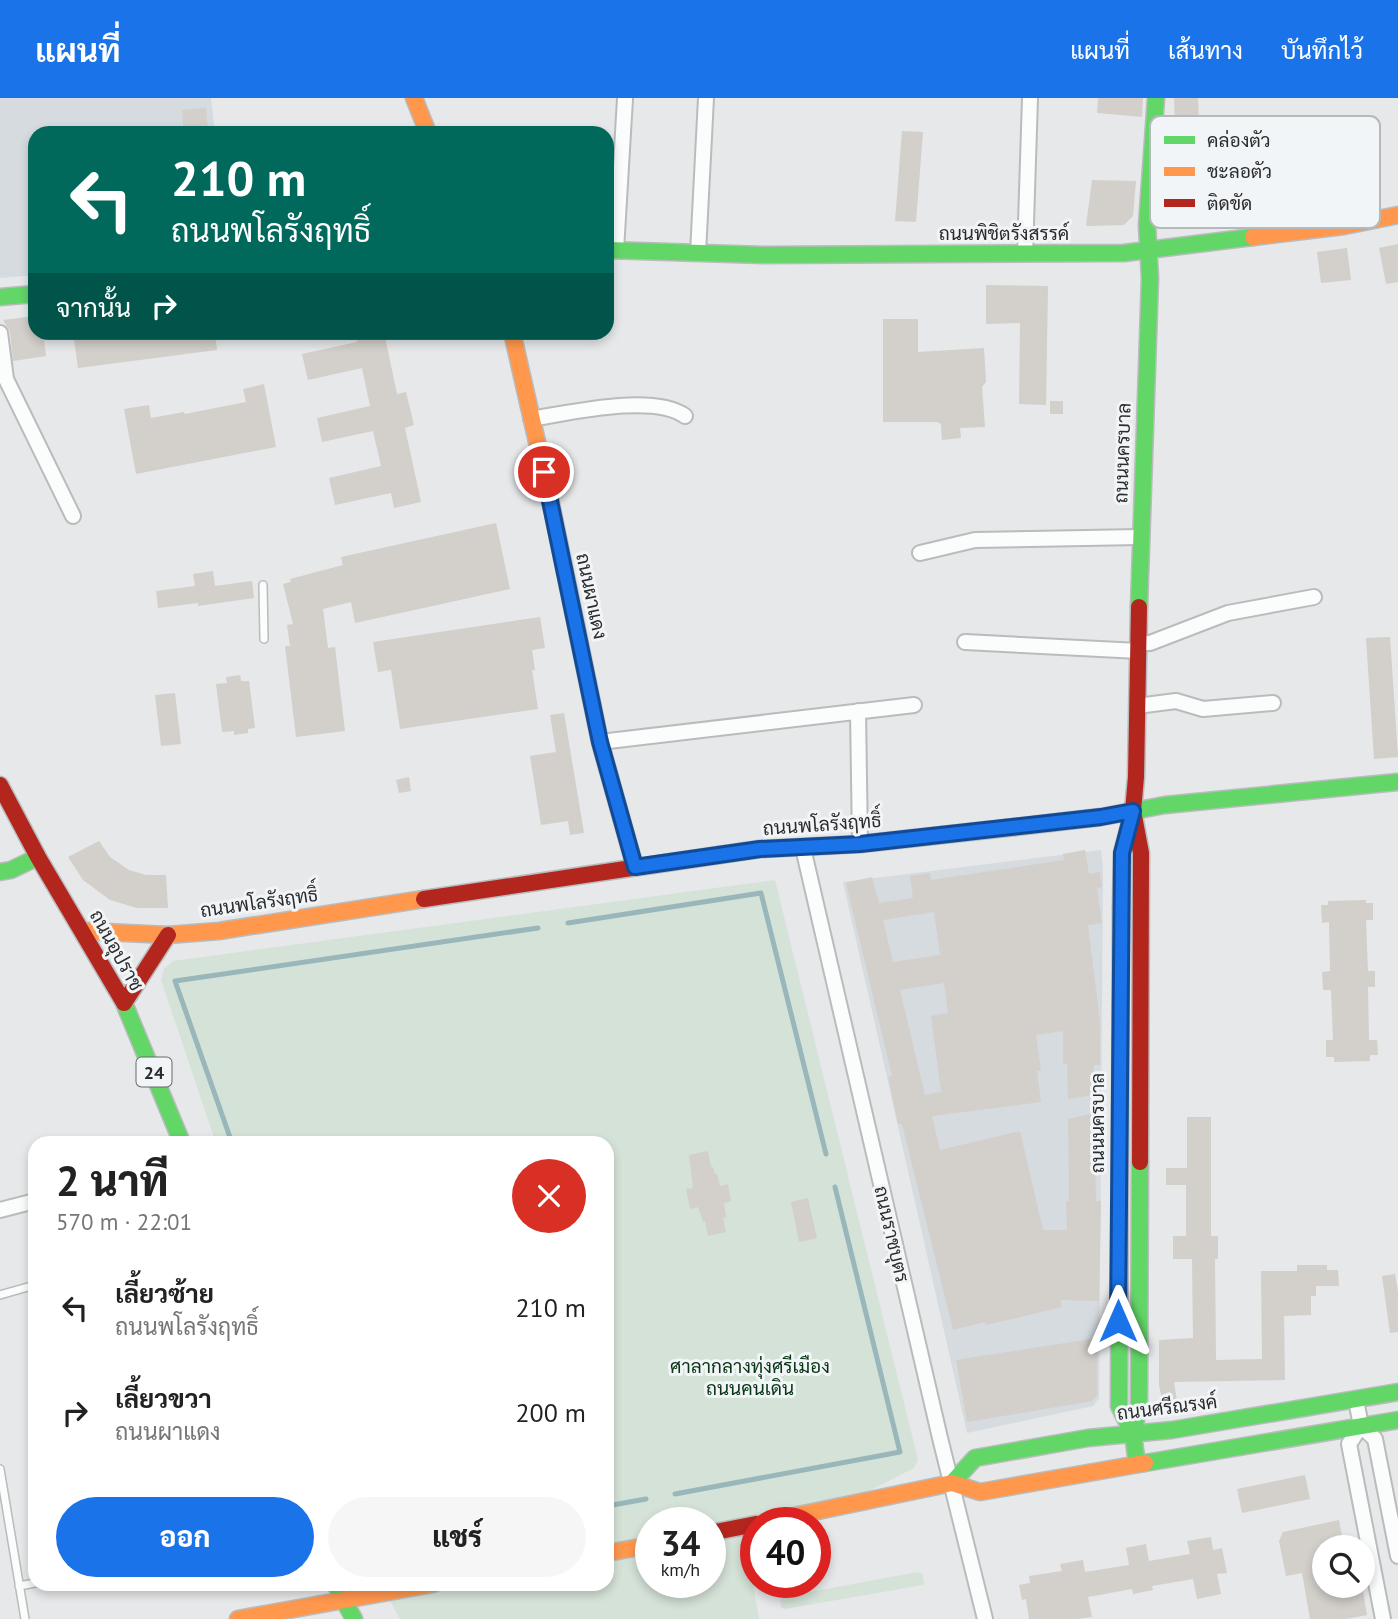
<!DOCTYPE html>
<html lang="th">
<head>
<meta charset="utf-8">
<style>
  body { margin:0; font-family:"PT Sans",Sarabun,sans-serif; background:#f6f6f6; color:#222; height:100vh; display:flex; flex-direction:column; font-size:26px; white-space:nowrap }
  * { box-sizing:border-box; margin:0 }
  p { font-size:23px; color:#767676 }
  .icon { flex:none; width:38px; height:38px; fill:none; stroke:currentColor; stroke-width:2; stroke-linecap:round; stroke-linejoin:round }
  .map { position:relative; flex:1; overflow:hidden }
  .details { position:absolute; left:28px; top:1038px; width:586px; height:455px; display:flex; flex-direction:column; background:#fff; border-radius:21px; box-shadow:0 4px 10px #0003 }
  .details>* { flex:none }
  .guide { position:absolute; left:28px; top:28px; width:586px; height:214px; border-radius:21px; box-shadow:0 4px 10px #0003; background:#00695c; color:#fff; overflow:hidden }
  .fabs { position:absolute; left:1312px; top:1437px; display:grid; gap:14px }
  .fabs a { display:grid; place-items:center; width:63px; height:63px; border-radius:50%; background:#fff; box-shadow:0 4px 10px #0003; font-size:35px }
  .speed { position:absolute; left:635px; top:1409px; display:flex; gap:14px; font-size:35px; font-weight:700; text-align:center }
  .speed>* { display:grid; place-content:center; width:91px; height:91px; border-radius:50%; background:#fff; box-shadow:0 4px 10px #0003; line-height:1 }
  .speed small { font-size:18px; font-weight:400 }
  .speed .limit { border:10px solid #d22; background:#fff; color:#111 }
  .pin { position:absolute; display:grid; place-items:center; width:60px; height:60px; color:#fff; margin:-30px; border:4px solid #fff; border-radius:50%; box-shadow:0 2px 7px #0007 }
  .me { position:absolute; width:77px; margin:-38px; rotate:0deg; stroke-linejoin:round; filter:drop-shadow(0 0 5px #0008) }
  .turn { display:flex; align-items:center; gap:24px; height:147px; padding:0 28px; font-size:32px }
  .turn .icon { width:91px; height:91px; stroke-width:2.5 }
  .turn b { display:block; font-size:49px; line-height:60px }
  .then { display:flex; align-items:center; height:66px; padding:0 28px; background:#0003; gap:14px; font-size:26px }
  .round { display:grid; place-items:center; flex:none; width:74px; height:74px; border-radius:37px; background:#f6f6f6 }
  .summary { display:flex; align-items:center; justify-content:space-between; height:119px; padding:0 28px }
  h1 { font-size:42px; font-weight:800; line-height:52px }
  .primary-button { display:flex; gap:14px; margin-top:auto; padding:14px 28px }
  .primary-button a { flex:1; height:80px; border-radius:42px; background:#1a73e8; color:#fff; font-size:28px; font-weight:800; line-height:80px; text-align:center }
  .primary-button a+a { background:#f6f6f6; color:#222 }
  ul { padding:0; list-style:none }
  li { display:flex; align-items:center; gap:21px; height:105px; padding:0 28px }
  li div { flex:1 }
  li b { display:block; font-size:26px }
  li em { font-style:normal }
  header { display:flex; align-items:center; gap:42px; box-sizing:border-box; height:98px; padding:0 35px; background:#1a73e8; color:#fff }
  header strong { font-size:33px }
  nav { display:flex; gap:38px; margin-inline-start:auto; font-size:24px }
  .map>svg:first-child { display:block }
</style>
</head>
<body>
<header>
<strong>แผนที่</strong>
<nav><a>แผนที่</a><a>เส้นทาง</a><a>บันทึกไว้</a></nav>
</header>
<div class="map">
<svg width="1398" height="1521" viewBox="0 0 1398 1521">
  <rect width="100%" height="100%" fill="#e6e8e9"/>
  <path fill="#d5dbdf" d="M0,0h211l4,35h-180v142l-35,3z
    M1101,752l2,19 -4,529 -6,8 -126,27 -124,-551z"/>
  <path fill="#d5e2d7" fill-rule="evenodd" d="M775,782l143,580 -4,8 -106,54h-52v27l-8,5 11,65h-359l-19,-35h226v-441h-391l-55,-163 3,-11 9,-8zM651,1424h59v60h-59z
    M918,1474l4,2 2,8 -1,3 -138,24 -4,-2 -1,-7 3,-3z"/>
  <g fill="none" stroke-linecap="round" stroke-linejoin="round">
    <path stroke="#99b7bb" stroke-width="5" d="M568,825l193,-30 65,261
      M232,1045l-57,-162 363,-53
      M675,1396l225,-42 -65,-265
      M607,1408l39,-7"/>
  </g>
  <path fill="#d3cfcb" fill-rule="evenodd" d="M1098,0h45l-1,19 -45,-4z
    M1174,0h24l1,27 -24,1z
    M206,10l2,25h-24l-2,-23z
    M902,33l21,1 -7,90 -21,-1z
    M1092,82l44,1 -3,35 -9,9 -38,1z
    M1398,146v38l-12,2 -7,-36z
    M1347,150l4,32 -30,3 -4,-31z
    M986,187l62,1 -2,119 -27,-1 1,-81 -34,1z
    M35,218v16h8l3,24 -33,5 -3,-29 -7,-12z
    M883,221h35v33l66,-4 2,34 -4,5 3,40 -25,1 1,10 -19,2 -1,-16 -4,-2h-54z
    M73,234h142l2,18 -139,18z
    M355,234h29l13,62 9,-2 8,33 -9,3 16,74 -27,6 -3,-15 -56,12 -6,-27 52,-12 -8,-35 -51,11 -5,-24 53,-12 -8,-38 -54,12 -6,-26 55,-12z
    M264,286l12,63 -140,27 -12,-65 25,-4 2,13 33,-6 1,2 61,-12 -3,-13z
    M1050,303h13v13h-13z
    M496,425l14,66 -155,34 -4,-21 -28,7 5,39 7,-1 10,84 -49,6 -11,-91h5l-3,-21 6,-1 -10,-40 8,-2 -1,-3 53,-14 -2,-8z
    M213,473l2,15 37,-5 2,17 -56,8v-3l-40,5 -2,-17 39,-5 -2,-12z
    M540,519l5,31 -13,2 3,20h-3l6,39 -138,20 -9,-59 -13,2 -5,-30z
    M1390,539l8,120 -24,2 -8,-121z
    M240,577l1,6h8l6,47 -7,1v4l-14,2v-4l-12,1 -6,-48 11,-1 -1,-6z
    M175,595l6,51 -20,2 -6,-51z
    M564,615l20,120 -14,2 -2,-14 -27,4 -11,-69 26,-4 -6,-37z
    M409,679l2,14 -12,2 -3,-13z
    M99,743l11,16 19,13 17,5h20l2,33h-31l-27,-8 -27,-20 -15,-23z
    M1085,752l4,24 11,-2 2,15 -5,1 5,35 -14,2 12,97v43h-6v30l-26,4 -1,-35h-4v-33l-27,4 5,36h-4l4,31 -109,14 8,34 80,-19 23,99h24l-1,-29h3l-1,-82 26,-6 2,88h5l-2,100 -39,-1 2,7 -76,18 -1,-3 -32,8 -51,-206h-4l-10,-47 4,-1 -46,-193 26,-6 7,26 34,-5 -3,-22 20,-3 1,7 133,-20 -1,-6zM934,814l6,43 -47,7 -10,-42zM944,885l4,30 -17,3 10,76 -16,3 -25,-105z
    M1366,802v3h7v17h-7l2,51h7v16h-7l1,53h8l1,15h-8v6l-36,1v-5h-8v-17h7l-2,-50h-8l-1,-18 8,-1 -1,-49 -7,1 -1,-18h7v-4z
    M1187,1019h24v119h7v23h-3l1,101 46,-1 -1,-88h36v-6h30v5h11l1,16h-23v10h-5v19l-27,1 1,64 -111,2 3,19 -14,3 -4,-19v-45l34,-2 -1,-79h-19v-23h13v-51h-20v-17h21z
    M708,1053l3,16h2l2,7h2l3,12 8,-2 3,17 -7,2 2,14 -3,1 3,14 -18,4 -3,-15 -2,1 -5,-15 -8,2 -4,-20 7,-1 -4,-33z
    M808,1100l9,40 -18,4 -8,-40z
    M1395,1176l3,18v40l-8,1 -8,-57z
    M1097,1240v57l-5,6 -125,21 -11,-62z
    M1305,1377l5,24 -68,14 -5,-24z
    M1339,1422l5,27h-19v39h37l5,29 -21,4h-36l-8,-46 -16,3 -7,-35 4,-9z
    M1211,1439l2,13 9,-2 5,25 -10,1 4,20 -24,5 -4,-20 -41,7 1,4 -20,4 -1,-5 -44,8 4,20 -15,2h-48l-3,-20 -4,1 -3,-15 11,-2 -1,-7 33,-5 -2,-7 23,-4 2,12 44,-7 -3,-17 20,-4 3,17 41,-7 -3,-13z"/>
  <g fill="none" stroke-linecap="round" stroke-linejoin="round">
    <g stroke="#babbbc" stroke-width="10">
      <path id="lane" d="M263,487l1,54
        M0,1197l35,-10
        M0,1371l25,150
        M19,1488l16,-3"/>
    </g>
    <g stroke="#babbbc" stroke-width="18">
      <path id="street" d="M616,152l9,-151
        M698,155l8,-155
        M1025,156l5,-156
        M0,235l6,46 67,137
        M531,321c38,-6 122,-26 154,-3
        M920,455l55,-13 165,-3
        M965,544l174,9
        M1139,545h11l78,-30 86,-16
        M1137,608l39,-5 27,8 70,-6
        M858,613l2,133
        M600,644l314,-37
        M803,750l137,590 45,181
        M0,1112l35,-9
        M1356,1302l5,26 14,13 23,117
        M1361,1328l-12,18 34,175"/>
    </g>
    <g stroke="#babbbc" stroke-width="19">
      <path id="fast" d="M607,152l156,5 361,-2 129,-16
        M0,199l35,-3
        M1139,509l11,-329 -3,-53 9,-127
        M1015,729l86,-10 64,-12 233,-23
        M0,774l11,-2 27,-13
        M1121,809l-2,499 14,28
        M124,905l58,140
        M1145,1365l253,-43
        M1137,1366l-4,-30 6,-29 1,-243
        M952,1385l23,-25 113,-20 84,-8 226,-38
        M335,1486l19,35"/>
    </g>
    <g stroke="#babbbc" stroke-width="19">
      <path id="slow" d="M414,0l14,35
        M1253,139l91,-11 54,-11
        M512,234l38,167 50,243 35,125
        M719,757l41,-6 100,-5 155,-17
        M84,833l84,4 51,-4 205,-32
        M765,1424l187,-39 28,9 165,-29
        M607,1455l44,-8
        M238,1521l195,-35"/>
    </g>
    <g stroke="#babbbc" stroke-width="19">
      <path id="jam" d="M0,687l38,72 86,146
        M1134,718l7,37 -1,309
        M424,801l295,-44
        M1121,809l1,-54 11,-42 3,-34 3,-170
        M124,905l44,-68
        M710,1435l46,-9"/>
    </g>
    <use href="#lane" stroke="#fbfcfc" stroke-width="7"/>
    <use href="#street" stroke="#fbfcfc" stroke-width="14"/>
    <use href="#fast" stroke="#63d668" stroke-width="16"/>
    <use href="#slow" stroke="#ff974d" stroke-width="16"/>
    <use href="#jam" stroke="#b3261e" stroke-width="16"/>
  </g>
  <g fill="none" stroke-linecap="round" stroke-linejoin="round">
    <g stroke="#114b97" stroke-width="18">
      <path id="route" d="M544,374l56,270 35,125 125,-18 100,-5 241,-27 32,-6 -11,42 -4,468"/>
    </g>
    <use href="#route" stroke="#1a73e8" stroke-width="12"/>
  </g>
  <g text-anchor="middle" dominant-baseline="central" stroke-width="6" stroke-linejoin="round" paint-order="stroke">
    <rect fill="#f2f5f7" stroke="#67686a" stroke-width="2" x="136.5" y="959.5" width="35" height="29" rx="5"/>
    <g font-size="18" font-weight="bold" fill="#2b2c2d">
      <text x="154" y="974">24</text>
    </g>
    <g font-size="19" fill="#2b2c2d" stroke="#f2f5f7">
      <text x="1004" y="135">ถนนพิชิตรังสรรค์</text>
      <text transform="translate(1122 355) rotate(-88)">ถนนนครบาล</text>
      <text transform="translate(592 498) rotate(78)">ถนนผาแดง</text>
      <text transform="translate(822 726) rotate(-4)">ถนนพโลรังฤทธิ์</text>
      <text transform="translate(259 804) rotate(-8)">ถนนพโลรังฤทธิ์</text>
      <text transform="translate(117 852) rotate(61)">ถนนอุปราช</text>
      <text transform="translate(1097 1025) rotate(-90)">ถนนนครบาล</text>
      <text transform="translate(892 1136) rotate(77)">ถนนราชบุตร</text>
      <text transform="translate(1167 1309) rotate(-7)">ถนนศรีณรงค์</text>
    </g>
    <g font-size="19" fill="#083513" stroke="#f2f5f7">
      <text x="750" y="1268">ศาลากลางทุ่งศรีเมือง<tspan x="750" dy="22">ถนนคนเดิน</tspan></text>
    </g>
  </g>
  <rect x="1150" y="18" width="230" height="112" rx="10" fill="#f2f5f7" stroke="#b6b9ba" stroke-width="2"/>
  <rect x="1164" y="38" width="31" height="8" fill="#63d668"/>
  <rect x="1164" y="69" width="31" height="9" fill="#ff974d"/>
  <rect x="1164" y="101" width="31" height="8" fill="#b3261e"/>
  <g font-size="19" fill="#2b2c2d">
    <text x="1207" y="49">คล่องตัว</text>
    <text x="1207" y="80">ชะลอตัว</text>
    <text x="1207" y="112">ติดขัด</text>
  </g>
</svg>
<div class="fabs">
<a><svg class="icon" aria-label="search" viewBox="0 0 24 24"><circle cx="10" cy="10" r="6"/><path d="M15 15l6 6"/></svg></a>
</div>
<div class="speed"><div>34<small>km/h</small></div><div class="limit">40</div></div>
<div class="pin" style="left:544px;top:374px;background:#d93025"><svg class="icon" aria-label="arrive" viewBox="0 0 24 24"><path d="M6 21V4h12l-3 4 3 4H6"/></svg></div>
<svg class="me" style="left:1118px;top:1223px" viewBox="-20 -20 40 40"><path d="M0-17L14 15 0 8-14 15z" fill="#1a73e8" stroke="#fff" stroke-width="4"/></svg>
<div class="guide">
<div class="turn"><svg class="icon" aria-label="left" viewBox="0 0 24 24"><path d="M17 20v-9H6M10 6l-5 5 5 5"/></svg><div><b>210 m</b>ถนนพโลรังฤทธิ์</div></div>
<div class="then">จากนั้น<svg class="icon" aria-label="right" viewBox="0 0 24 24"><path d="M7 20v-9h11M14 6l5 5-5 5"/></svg></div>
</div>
<section class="details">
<div class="summary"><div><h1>2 นาที</h1><p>570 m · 22:01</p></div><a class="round" style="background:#d93025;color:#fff"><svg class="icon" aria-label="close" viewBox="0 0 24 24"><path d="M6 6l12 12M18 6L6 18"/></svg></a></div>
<ul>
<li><svg class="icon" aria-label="left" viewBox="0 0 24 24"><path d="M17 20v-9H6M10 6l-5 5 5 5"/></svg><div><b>เลี้ยวซ้าย</b><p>ถนนพโลรังฤทธิ์</p></div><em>210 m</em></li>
<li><svg class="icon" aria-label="right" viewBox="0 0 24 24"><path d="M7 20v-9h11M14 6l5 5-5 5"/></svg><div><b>เลี้ยวขวา</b><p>ถนนผาแดง</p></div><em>200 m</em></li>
</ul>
<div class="primary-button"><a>ออก</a><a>แชร์</a></div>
</section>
</div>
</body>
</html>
